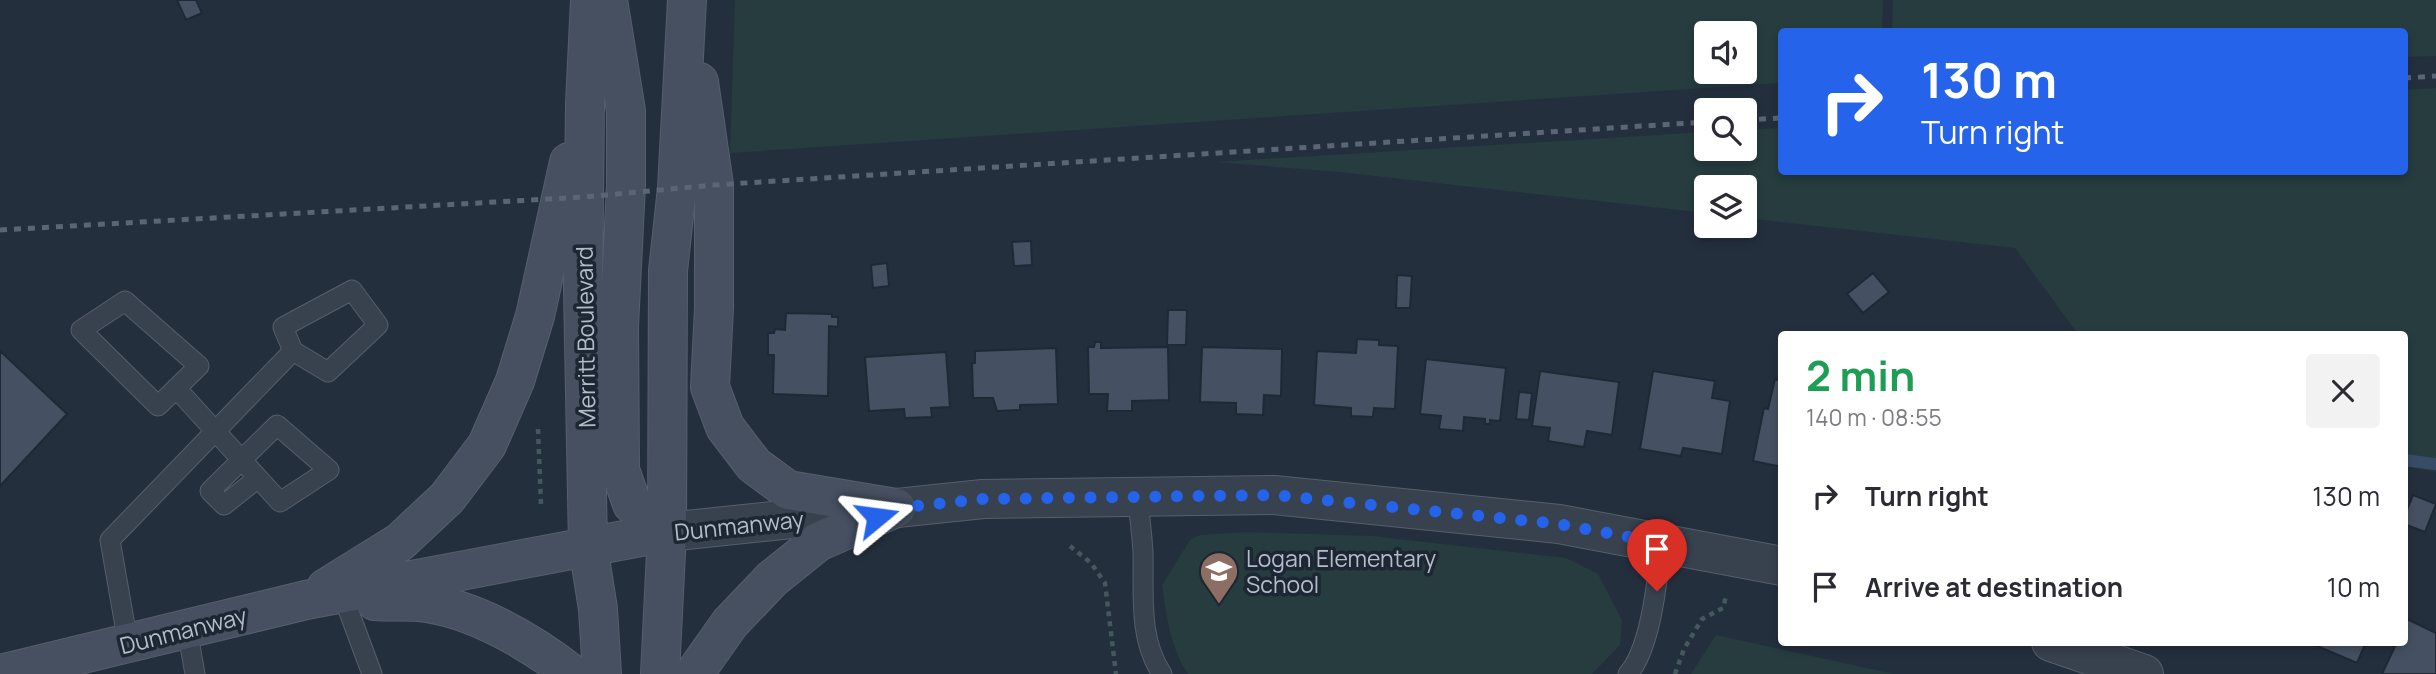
<!DOCTYPE html>
<html lang="en">
<head>
<meta charset="utf-8">
<style>
  body { margin:0; font-family:Manrope,sans-serif; background:#f2f2f3; color:#2b2b33; height:100vh; display:flex; flex-direction:column; font-size:26px; white-space:nowrap }
  * { box-sizing:border-box; margin:0 }
  p { font-size:23px; color:#7c7c81 }
  .icon { flex:none; width:38px; height:38px; fill:none; stroke:currentColor; stroke-width:2; stroke-linecap:round; stroke-linejoin:round }
  .map { position:relative; flex:1; overflow:hidden }
  .side { position:absolute; left:1778px; top:331px; width:630px; height:315px; display:flex; flex-direction:column; background:#fff; border-radius:7px; box-shadow:0 4px 10px #0003 }
  .side>* { flex:none }
  .hud { position:absolute; left:1778px; top:28px; width:630px; height:147px; border-radius:7px; box-shadow:0 4px 10px #0003; background:#2563eb; color:#fff; overflow:hidden }
  .controls { position:absolute; left:1694px; top:21px; display:grid; gap:14px }
  .controls a { display:grid; place-items:center; width:63px; height:63px; border-radius:7px; background:#fff; box-shadow:0 4px 10px #0003; font-size:35px }
  .pin { position:absolute; display:grid; place-items:center; width:60px; height:60px; color:#fff; margin:-72px -30px; border-radius:50% 50% 50% 0; rotate:-45deg; box-shadow:0 0 7px #0007 }
  .pin .icon { rotate:45deg }
  .me { position:absolute; width:77px; margin:-38px; rotate:74deg; stroke-linejoin:round; filter:drop-shadow(0 0 5px #0008) }
  .turn { display:flex; align-items:center; gap:24px; height:147px; padding:0 28px; font-size:32px }
  .turn .icon { width:91px; height:91px; stroke-width:2.5 }
  .turn b { display:block; font-size:49px; line-height:60px }
  .round { display:grid; place-items:center; flex:none; width:74px; height:74px; border-radius:7px; background:#f2f2f3 }
  .headline { display:flex; align-items:center; justify-content:space-between; height:119px; padding:0 28px }
  h1 { font-size:42px; font-weight:700; line-height:52px; color:#1e9e55 }
  ul { padding:0; list-style:none }
  li { display:flex; align-items:center; gap:21px; height:91px; padding:0 28px }
  li div { flex:1 }
  li b { display:block; font-size:26px }
  li em { font-style:normal }
  .map>svg:first-child { display:block }
</style>
</head>
<body>
<div class="map">
<svg width="2436" height="674" viewBox="0 0 2436 674">
  <rect width="100%" height="100%" fill="#242f3e"/>
  <path fill="#263c3f" fill-rule="evenodd" d="M735,0h1148l-1,31 -100,1 -1,51 -1051,70zM1706,33h39v39h-39z
    M1893,0h543v56l-31,1 -1,-25 -512,-1z
    M2436,88v384l-31,-6 -1,-132h-326l-63,-86 -270,-30v-31h-39v26l-367,-41 -123,-10 490,-30v17h39v-19l36,-2 1,44h622l1,-82z
    M1247,532l125,4 194,22 32,16 24,46 -2,25 -28,29h-404c-17,-25 -22,-59 -26,-89l28,-45 10,-5z
    M1716,635l178,39h-203z"/>
  <g fill="none" stroke-linecap="round" stroke-linejoin="round">
    <path stroke="#394c67" stroke-width="12" d="M2404,460l32,4"/>
  </g>
  <path fill="#455162" stroke="#1f2835" stroke-width="2" d="M177,0h19l6,13 -16,7z
    M1031,241l1,24 -18,1 -2,-24z
    M887,263l2,23 -16,2 -2,-23z
    M1873,273l16,19 -26,21 -16,-19z
    M1397,275l15,1 -2,32h-14z
    M1168,310h19l-1,35h-19z
    M786,313l46,1v3h6v10l-9,-1 -1,70 -55,-2 1,-39h-6v-22h6l1,-4 10,1z
    M1357,339l22,1v5l19,1 -3,63 -21,-1 -1,9 -22,-1v-8l-37,-3 3,-54 39,2z
    M1095,342h6v6l67,-1 1,53 -37,1v10h-25l1,-17h-19l-1,-47h6z
    M1202,347l80,2 -1,47 -17,-1 -1,20 -27,-1v-11l-36,-1z
    M1056,348l2,56 -38,1v5l-23,1 -4,-13h-20l-1,-35h3v-12z
    M0,351l67,63 -67,72z
    M946,352l4,55 -19,1 1,9 -27,1 -1,-9 -35,2 -4,-54z
    M1426,359l80,9 -6,53 -10,-1v4h-5v-5l-21,-2 -1,14 -24,-2 2,-13 -21,-2z
    M1540,371l79,11 -7,53 -25,-4 -3,16 -36,-6 2,-13 -18,-2z
    M1653,371l62,10 -3,17 18,3 -8,53 -39,-6 -2,8 -41,-7z
    M1775,379l7,2v86l-29,-6 11,-53 4,1z
    M1519,392l13,1 -3,27 -13,-1z
    M2413,495l23,9 -11,28 -21,-8v-7z
    M2407,619l29,14v41h-54l15,-32h7v-16z
    M2319,642h47l-9,21 -40,-17z"/>
  <g fill="none" stroke-linecap="round" stroke-linejoin="round">
    <g stroke="#565f6c" stroke-width="21">
      <path id="lane" d="M125,301l74,65 -41,40 -77,-76z
        M176,388c35,38 69,76 104,114l49,-32 -52,-45 -67,66 14,14 34,-27
        M1138,497c1,18 4,36 5,55 1,41 -5,86 19,122
        M345,601l27,73
        M187,629l8,45
        M128,643l-18,-103 183,-189 -10,-24 69,-37 26,35 -50,47 -35,-21
        M1628,674c23,-26 30,-96 33,-131"/>
    </g>
    <g stroke="#565f6c" stroke-width="40">
      <path id="street" d="M667,532l316,-33 291,-4 285,29 223,42
        M2051,642l93,32"/>
    </g>
    <g stroke="#565f6c" stroke-width="40">
      <path id="secondary" d="M590,0l-5,104 -2,186 5,256 10,63 4,65
        M608,0l18,111v74l-7,142 1,143 12,34 35,28
        M699,82l15,103v123l-4,79 15,40 29,38 34,25 108,18
        M326,588l74,-46 47,-44 40,-53 28,-64 20,-65 34,-154
        M375,601c14,1 29,0 44,1 53,5 112,40 153,72
        M0,674l306,-74 361,-68
        M660,674l7,-142 1,-261 9,-83 10,-188
        M694,674l36,-51 42,-44 46,-37 78,-34"/>
    </g>
    <path stroke="#44595c" stroke-width="4.5" stroke-dasharray="5 5" stroke-linecap="butt" d="M538,429l3,76
      M1070,546l21,17 14,20 11,91
      M1675,674l9,-25 18,-30 21,-11 3,-12"/>
    <use href="#lane" stroke="#38414e" stroke-width="19"/>
    <use href="#street" stroke="#38414e" stroke-width="38"/>
    <use href="#secondary" stroke="#465061" stroke-width="38"/>
    <path stroke="#5a6575" stroke-width="5" stroke-dasharray="7 7" stroke-linecap="butt" d="M2404,78l32,-2
      M1745,120l37,-2
      M0,230l584,-33 130,-12 992,-63"/>
  </g>
  <g fill="none" stroke-linecap="round" stroke-linejoin="round">
    <path stroke="#2563eb" stroke-width="12" stroke-dasharray="0 21.6" d="M877,517l19,-9 87,-9 291,-4 285,29 102,19 -4,48"/>
  </g>
  <defs>
    <g id="school-pin" transform="scale(2.0125)"><path d="M0 17L-7.5 6A9.5 9.5 0 1 1 7.5 6Z" fill="#8d6e63" stroke="#1d2633"/><path d="M0-5L7-2L0 1L-7-2ZM-4 1L0 2.5L4 1V4Q0 6-4 4Z" fill="#fff"/></g>
  </defs>
  <g fill-rule="evenodd">
    <use href="#school-pin" x="1219" y="571"/>
  </g>
  <g text-anchor="middle" dominant-baseline="central" stroke-width="7" stroke-linejoin="round" paint-order="stroke">
    <g font-size="23" fill="#b4bcc9" stroke="#1d2633">
      <text transform="translate(585 337) rotate(-91)">Merritt Boulevard</text>
      <text transform="translate(739 525) rotate(-6)">Dunmanway</text>
      <text transform="translate(183 630) rotate(-14)">Dunmanway</text>
    </g>
    <g font-size="23" fill="#b4bcc9" stroke="#1d2633" text-anchor="start">
      <text x="1246" y="558">Logan Elementary<tspan x="1246" dy="26">School</tspan></text>
    </g>
  </g>
</svg>
<div class="controls">
<a><svg class="icon" aria-label="sound" viewBox="0 0 24 24"><path d="M4 9h4l5-4v14l-5-4H4zM17 9q2 3 0 6"/></svg></a>
<a><svg class="icon" aria-label="search" viewBox="0 0 24 24"><circle cx="10" cy="10" r="6"/><path d="M15 15l6 6"/></svg></a>
<a><svg class="icon" aria-label="layers" viewBox="0 0 24 24"><path d="M12 4l9 5-9 5-9-5zM3 14l9 5 9-5"/></svg></a>
</div>
<div class="pin" style="left:1657px;top:591px;background:#d93025"><svg class="icon" aria-label="arrive" viewBox="0 0 24 24"><path d="M6 21V4h12l-3 4 3 4H6"/></svg></div>
<svg class="me" style="left:877px;top:517px" viewBox="-20 -20 40 40"><path d="M0-17L14 15 0 8-14 15z" fill="#2563eb" stroke="#fff" stroke-width="4"/></svg>
<div class="hud">
<div class="turn"><svg class="icon" aria-label="right" viewBox="0 0 24 24"><path d="M7 20v-9h11M14 6l5 5-5 5"/></svg><div><b>130 m</b>Turn right</div></div>
</div>
<section class="side">
<div class="headline"><div><h1>2 min</h1><p>140 m · 08:55</p></div><a class="round"><svg class="icon" aria-label="close" viewBox="0 0 24 24"><path d="M6 6l12 12M18 6L6 18"/></svg></a></div>
<ul>
<li><svg class="icon" aria-label="right" viewBox="0 0 24 24"><path d="M7 20v-9h11M14 6l5 5-5 5"/></svg><div><b>Turn right</b></div><em>130 m</em></li>
<li><svg class="icon" aria-label="arrive" viewBox="0 0 24 24"><path d="M6 21V4h12l-3 4 3 4H6"/></svg><div><b>Arrive at destination</b></div><em>10 m</em></li>
</ul>
</section>
</div>
</body>
</html>
